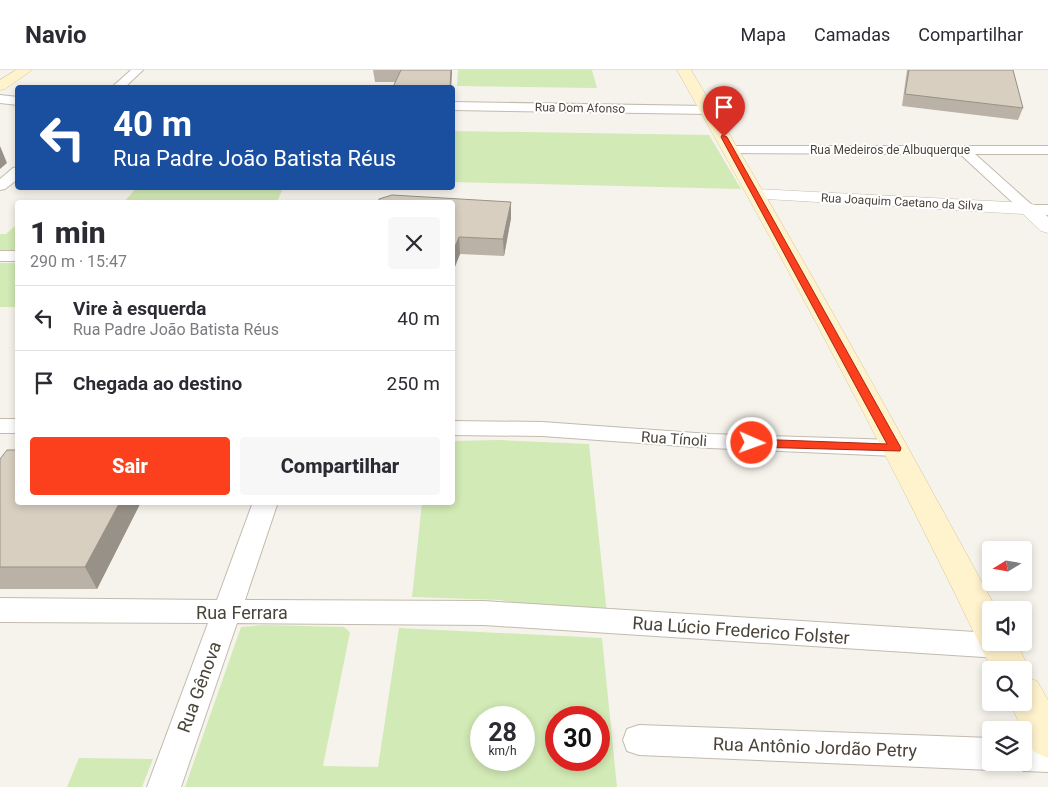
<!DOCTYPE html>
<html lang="pt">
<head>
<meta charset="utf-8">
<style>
  body { margin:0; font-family:Roboto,sans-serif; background:#f7f7f7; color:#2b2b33; height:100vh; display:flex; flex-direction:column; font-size:19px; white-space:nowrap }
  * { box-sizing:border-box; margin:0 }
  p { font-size:16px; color:#7c7c81 }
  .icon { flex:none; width:28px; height:28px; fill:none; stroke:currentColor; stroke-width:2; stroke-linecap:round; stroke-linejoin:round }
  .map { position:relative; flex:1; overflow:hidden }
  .side { position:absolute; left:15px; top:130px; width:440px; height:305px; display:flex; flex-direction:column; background:#fff; border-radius:5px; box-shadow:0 2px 8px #0003 }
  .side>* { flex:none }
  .guide { position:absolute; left:15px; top:15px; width:440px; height:105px; border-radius:5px; box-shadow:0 2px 8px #0003; background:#1a4fa0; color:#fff; overflow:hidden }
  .needle { width:32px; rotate:259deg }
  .tools { position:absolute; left:982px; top:471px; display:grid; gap:10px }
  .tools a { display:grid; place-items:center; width:50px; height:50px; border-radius:5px; background:#fff; box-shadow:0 2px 8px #0003; font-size:25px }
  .speed { position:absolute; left:470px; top:636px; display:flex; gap:10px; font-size:25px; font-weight:700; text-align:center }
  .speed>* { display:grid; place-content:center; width:65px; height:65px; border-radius:50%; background:#fff; box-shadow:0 2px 8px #0003; line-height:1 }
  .speed small { font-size:12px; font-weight:400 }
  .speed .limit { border:8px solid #d22; background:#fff; color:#111 }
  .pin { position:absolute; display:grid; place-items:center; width:42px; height:42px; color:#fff; margin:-51px -21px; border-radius:50% 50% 50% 0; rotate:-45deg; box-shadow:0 0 5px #0007 }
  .pin .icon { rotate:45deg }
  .me { position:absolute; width:55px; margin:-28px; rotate:92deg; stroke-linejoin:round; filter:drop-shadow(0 0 4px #0008) }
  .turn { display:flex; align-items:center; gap:18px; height:105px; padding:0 15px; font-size:22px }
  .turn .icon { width:65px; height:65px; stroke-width:2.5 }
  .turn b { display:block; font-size:35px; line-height:42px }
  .round { display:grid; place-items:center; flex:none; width:52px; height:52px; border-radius:5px; background:#f7f7f7 }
  .overview { display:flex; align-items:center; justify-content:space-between; height:85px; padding:0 15px }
  h1 { font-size:30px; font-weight:800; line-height:38px }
  .action { display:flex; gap:10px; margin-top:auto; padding:10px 15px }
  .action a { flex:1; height:58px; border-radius:5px; background:#fc3f1d; color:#fff; font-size:20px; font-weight:800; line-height:58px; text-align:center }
  .action a+a { background:#f7f7f7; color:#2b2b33 }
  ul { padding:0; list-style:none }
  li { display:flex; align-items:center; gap:15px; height:65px; padding:0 15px; border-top:1px solid #e1e1e2 }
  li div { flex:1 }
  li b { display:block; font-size:19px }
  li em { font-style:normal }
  header { display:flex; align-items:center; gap:30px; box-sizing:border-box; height:70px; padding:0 25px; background:#fff; border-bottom:1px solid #e1e1e2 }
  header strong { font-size:24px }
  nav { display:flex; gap:28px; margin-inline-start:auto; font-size:18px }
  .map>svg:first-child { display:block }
</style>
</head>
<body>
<header>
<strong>Navio</strong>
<nav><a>Mapa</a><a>Camadas</a><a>Compartilhar</a></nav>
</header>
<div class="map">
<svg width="1048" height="717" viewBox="0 0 1048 717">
  <rect width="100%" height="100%" fill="#f6f3ec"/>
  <path fill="#d2eab5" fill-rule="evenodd" d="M458,0h134l5,18 -140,-2z
    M453,61l256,4 32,54 -288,-7z
    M136,118h147l-6,14h-153z
    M17,154v27h-17v-17h6z
    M0,193h17v44h-17z
    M499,370l90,4 18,170 -49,-3 -58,-11 -88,-3 10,-94 30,-1 1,-61z
    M264,555l80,2 6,5 -27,134 55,1 21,-139 203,10 15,149h-432l56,-160zM481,648h43v42h-43zM556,648h43v42h-43z
    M79,688l74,1 -11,28h-75z"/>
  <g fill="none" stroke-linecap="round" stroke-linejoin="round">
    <g stroke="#c2bbae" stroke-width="2">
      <path id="minor" d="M131,0h12l-19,18h-13z
        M0,25l18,2v8l-18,-2z
        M452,32l256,4 6,4 -6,4 -256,-4z
        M732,76h316v8h-73l57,51h16v10l-25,-3 -63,-58 -233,-1 -2,-3 2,-3z
        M18,97v12l-13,10 -5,1v-11l13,-11z
        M0,181h18v10h-18z
        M0,349h18v14h-18z
        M452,351l90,1 168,12 185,6 8,3 4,5 -4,5 -8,3 -185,-8 -168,-12 -90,-1z
        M253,432h25l-33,98 239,1 507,32v9h21l2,4 -5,9 -10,3 -515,-33 -247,-2 -56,164h-34l61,-164 -208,-1v-24l217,2z
        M639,655l352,13v24h13l-1,3 -12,5 -352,-15 -12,-4 -4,-11 4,-11z
        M1024,669l24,1v32l-24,-1 -12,-5 -1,-4h13z"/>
    </g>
    <g stroke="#c2bbae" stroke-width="1">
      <path id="tertiary" d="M756,119l272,14 7,2 13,12v16l-7,-2 -18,-17 -273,-16 -3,-4 3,-4z"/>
    </g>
    <g stroke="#d6c79b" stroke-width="1">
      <path id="secondary" d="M16,0h16l-27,19 -5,1v-10z
        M677,0h14c107,177 207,358 306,540h-6v32h25l14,28 -4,7 11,4 11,19v58l-14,-6 -25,-50h15v-32h-32c-97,-203 -204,-404 -315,-600z"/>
    </g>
    <use href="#minor" fill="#fff" fill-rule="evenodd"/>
    <use href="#tertiary" fill="#fff" fill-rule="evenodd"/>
    <use href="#secondary" fill="#fff3cd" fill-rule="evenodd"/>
  </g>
  <path fill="#bab2a6" d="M373,0h79l-1,18h-58l2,-6h-20z
    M907,0h106l10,38 -5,12 -116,-14z
    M452,132h59v16l-7,38 -44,-2 -8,20z
    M0,389l141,43 -44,87h-97z"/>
  <path fill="#979187" d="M451,0h1l-1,18 -1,-1z
    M0,76l7,17 -7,6z
    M511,132v16l-7,38 -1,-17z
    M459,167l1,17 -8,20v-20z
    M120,432h21l-44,87 -12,-22z"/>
  <path fill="#d8cfc1" stroke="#979187" d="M401,0h50l-1,17h-57z
    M909,0h104l10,38 -118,-14z
    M392,125l119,7 -8,37 -44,-2 -7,17v-52h-73v-3z
    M7,380h11v52h102l-35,65h-85v-108z"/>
  <path fill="#fc3f1d" stroke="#a42913" d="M722,65l5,2 174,311 -1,3 -148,-4 -5,-4 5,-4 135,5 -166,-307z"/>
  <g text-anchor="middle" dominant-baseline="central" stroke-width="4" stroke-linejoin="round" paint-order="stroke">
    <g font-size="12" fill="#4b4439" stroke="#fff">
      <text transform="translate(580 38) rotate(1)">Rua Dom Afonso</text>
      <text x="890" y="80">Rua Medeiros de Albuquerque</text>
      <text transform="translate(902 132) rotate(3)">Rua Joaquim Caetano da Silva</text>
    </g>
    <g font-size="15" fill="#4b4439" stroke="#fff">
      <text transform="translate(674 369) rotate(4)">Rua Tínoli</text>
    </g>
    <g font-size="18" fill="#4b4439" stroke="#fff">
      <text x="242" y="542">Rua Ferrara</text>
      <text transform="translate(741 560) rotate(4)">Rua Lúcio Frederico Folster</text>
      <text transform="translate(199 617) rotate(-70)">Rua Gênova</text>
      <text transform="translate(815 677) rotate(2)">Rua Antônio Jordão Petry</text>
    </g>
  </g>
</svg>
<div class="tools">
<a><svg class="needle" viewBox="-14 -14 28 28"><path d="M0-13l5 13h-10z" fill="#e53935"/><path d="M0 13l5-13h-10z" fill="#7c7c81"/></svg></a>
<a><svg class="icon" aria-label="sound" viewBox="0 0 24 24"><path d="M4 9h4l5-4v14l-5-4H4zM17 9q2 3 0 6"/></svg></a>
<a><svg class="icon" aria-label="search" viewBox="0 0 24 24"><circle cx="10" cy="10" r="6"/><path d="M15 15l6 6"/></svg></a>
<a><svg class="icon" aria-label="layers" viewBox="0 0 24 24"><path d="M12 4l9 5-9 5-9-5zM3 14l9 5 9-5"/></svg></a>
</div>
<div class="speed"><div>28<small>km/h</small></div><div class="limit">30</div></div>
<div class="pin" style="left:724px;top:67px;background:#d93025"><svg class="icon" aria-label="arrive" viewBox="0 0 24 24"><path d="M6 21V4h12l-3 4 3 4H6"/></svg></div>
<svg class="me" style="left:752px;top:373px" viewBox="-20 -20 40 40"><circle r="17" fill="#fc3f1d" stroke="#fff" stroke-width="3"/><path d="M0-11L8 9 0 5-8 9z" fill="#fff"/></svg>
<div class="guide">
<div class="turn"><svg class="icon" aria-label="left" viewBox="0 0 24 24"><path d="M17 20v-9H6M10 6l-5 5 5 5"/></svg><div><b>40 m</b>Rua Padre João Batista Réus</div></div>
</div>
<section class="side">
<div class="overview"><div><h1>1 min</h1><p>290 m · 15:47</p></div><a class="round"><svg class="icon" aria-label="close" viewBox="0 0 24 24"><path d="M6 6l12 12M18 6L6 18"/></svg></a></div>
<ul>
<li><svg class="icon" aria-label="left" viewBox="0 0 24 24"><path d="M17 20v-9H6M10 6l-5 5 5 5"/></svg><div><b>Vire à esquerda</b><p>Rua Padre João Batista Réus</p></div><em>40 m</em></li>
<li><svg class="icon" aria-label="arrive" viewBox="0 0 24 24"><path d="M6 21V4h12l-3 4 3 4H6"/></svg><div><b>Chegada ao destino</b></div><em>250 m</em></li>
</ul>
<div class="action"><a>Sair</a><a>Compartilhar</a></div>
</section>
</div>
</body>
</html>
